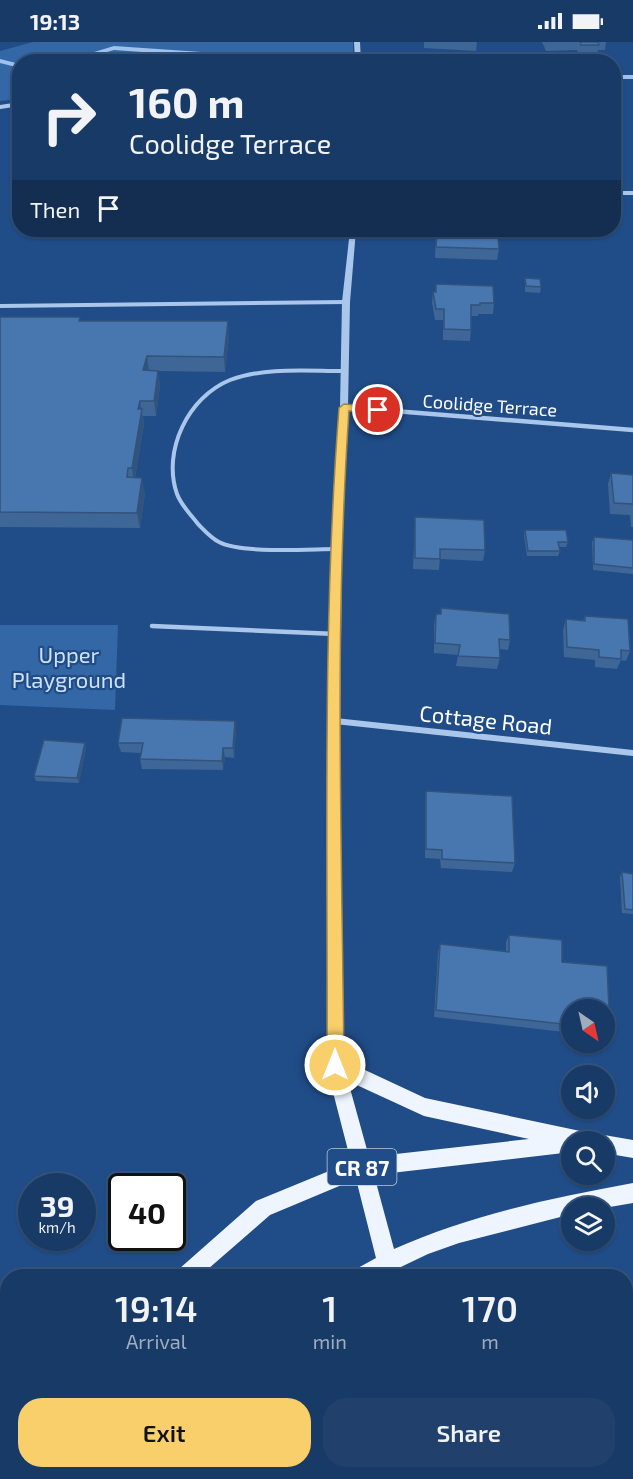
<!DOCTYPE html>
<html lang="en">
<head>
<meta charset="utf-8">
<style>
  body { margin:0; font-family:"Exo 2",sans-serif; background:#21416c; color:#f1f3f6; height:100vh; display:flex; flex-direction:column; font-size:22px; white-space:nowrap }
  * { box-sizing:border-box; margin:0 }
  p { font-size:20px; color:#9fadbf }
  .icon { flex:none; width:33px; height:33px; fill:none; stroke:currentColor; stroke-width:2; stroke-linecap:round; stroke-linejoin:round }
  .map { position:relative; flex:1; overflow:hidden }
  .sheet { position:absolute; left:0px; top:1227px; width:633px; height:210px; display:flex; flex-direction:column; background:#183a66; border-radius:24px 24px 0 0; box-shadow:0 2px 4px #0004,0 0 0 2px #36547a }
  .sheet>* { flex:none }
  .guide { position:absolute; left:12px; top:12px; width:609px; height:183px; border-radius:24px; box-shadow:0 2px 4px #0004,0 0 0 2px #36547a; background:#183a66; color:#f1f3f6; overflow:hidden }
  .needle { width:39px; rotate:146deg }
  .tools { position:absolute; left:561px; top:957px; display:grid; gap:12px }
  .tools a { display:grid; place-items:center; width:54px; height:54px; border-radius:50%; background:#183a66; box-shadow:0 2px 4px #0004,0 0 0 2px #36547a; font-size:30px }
  .speed { position:absolute; left:18px; top:1131px; display:flex; gap:12px; font-size:30px; font-weight:700; text-align:center }
  .speed>* { display:grid; place-content:center; width:78px; height:78px; border-radius:50%; background:#183a66; box-shadow:0 2px 4px #0004,0 0 0 2px #36547a; line-height:1 }
  .speed small { font-size:15px; font-weight:400 }
  .speed .limit { border:3px solid #111; border-radius:9px; background:#fff; color:#111 }
  .pin { position:absolute; display:grid; place-items:center; width:51px; height:51px; color:#fff; margin:-26px; border:3px solid #fff; border-radius:50%; box-shadow:0 2px 6px #0007 }
  .me { position:absolute; width:66px; margin:-33px; rotate:0deg; stroke-linejoin:round; filter:drop-shadow(0 0 4px #0008) }
  .turn { display:flex; align-items:center; gap:21px; height:126px; padding:0 18px; font-size:27px }
  .turn .icon { width:78px; height:78px; stroke-width:2.5 }
  .turn b { display:block; font-size:42px; line-height:51px }
  .then { display:flex; align-items:center; height:57px; padding:0 18px; background:#0003; gap:12px; font-size:22px }
  .eta { display:flex; justify-content:space-evenly; align-items:center; height:102px; text-align:center }
  .eta b { font-size:36px; font-weight:600; line-height:42px }
  .action { display:flex; gap:12px; margin-top:auto; padding:12px 18px }
  .action a { flex:1; height:69px; border-radius:24px; background:#f8cf6a; color:#111; font-size:24px; font-weight:600; line-height:69px; text-align:center }
  .action a+a { background:#21416c; color:#f1f3f6 }
  .status { display:flex; justify-content:space-between; align-items:center; height:42px; padding:0 30px; background:#183a66; direction:ltr }
  .status svg { height:16px; fill:currentColor }
  .map>svg:first-child { display:block }
</style>
</head>
<body>
<div class="status"><b>19:13</b><svg viewBox="0 0 49 12"><path d="M0 12V9h3v3zM5 12V6h3v6zM10 12V3h3v9zM15 12V0h3v12zM26 1h20v11H26zM47 4h2v5h-2z"/></svg></div>
<div class="map">
<svg width="633" height="1437" viewBox="0 0 633 1437">
  <rect width="100%" height="100%" fill="#204d88"/>
  <path fill="#3367a5" d="M33,0h320v19l-333,1 -1,37 -19,2v-50z
    M0,583h118l-3,85 -115,-5z"/>
  <g fill="none" stroke-linecap="round" stroke-linejoin="round">
    <path fill="#9ec2ec" fill-rule="evenodd" d="M114,4l203,14 3,2h-35l-171,-12 -42,12h-11z
      M0,17l20,5v4l-20,-5z
      M614,33h19v4h-19z"/>
    <path stroke="#aac7eb" stroke-width="4" d="M0,264l346,-4
      M337,507c-28,0 -95,5 -118,-7 -8,-4 -15,-12 -21,-18 -7,-9 -17,-19 -21,-30 -15,-43 11,-97 53,-114 35,-13 76,-9 113,-9"/>
    <path stroke="#aac7eb" stroke-width="4.5" d="M152,584l184,8"/>
    <path stroke="#aac7eb" stroke-width="4" d="M0,65l20,-3
      M614,151h19"/>
    <path stroke="#aac7eb" stroke-width="4.5" d="M344,365l289,23"/>
    <path stroke="#aac7eb" stroke-width="6" d="M335,679l298,32"/>
    <path fill="#aac7eb" fill-rule="evenodd" d="M354,0h6l1,20h-6z
      M350,188h6l-6,72 -2,105 -5,72 -3,242 1,344 -2,4 -4,2 -4,-2 -2,-4 1,-344 5,-242 5,-72 2,-105z"/>
    <path fill="#eef5fe" fill-rule="evenodd" d="M335,1014l90,42 160,34 7,2 2,7 -22,1v10l-198,23 20,74c76,-34 157,-51 239,-66v20l-29,5h-32v6l-113,29 -31,11 -46,22h-29l3,-7 20,-11 -20,-79 -86,36 -70,61h-24l3,-7 77,-68 95,-39 -25,-97 3,-6zM348,1039l76,35 105,23 -160,18z
      M604,1093l29,5v18l-29,-5v-11h-8l1,-5z
      M8,1383v26l-8,3v-25z
      M41,1430h31l-3,7h-31z"/>
  </g>
  <path fill="#3e6697" d="M424,0h53l-1,9 -52,-3z
    M542,0h64l-1,8h-7l-1,5 -18,1 -2,-6 -31,1z
    M436,188h48l1,7 14,12 -2,11 -62,-2z
    M525,236l16,9 -1,6 -15,-1z
    M436,242l58,19 -1,11h-15v2h-7v14l-1,11 -27,-1v-20h-8l-3,-17 1,-11h2z
    M0,275l80,4 149,15 -4,36 -67,-1 2,15 -4,30h-13l1,8 -9,54 10,15 -5,35 -140,-1z
    M611,431l22,2v52h-2l-1,-12 -20,-1 -2,-30z
    M415,475l70,33 -2,11 -43,-2 -1,11 -26,-1z
    M525,488l43,12 -2,5h-7l1,4 -2,5h-31l-3,-20z
    M594,495l39,3v34l-40,-4 -1,-28z
    M436,572l74,26 -2,10 -9,-1 1,9 -3,11 -41,-3 2,-11 -24,-2v-28z
    M585,574l45,35 -4,10 -5,-1 -4,9 -22,-2v-7l-31,-3 -1,-27 3,-11 17,2z
    M235,679l1,9 -2,28 -9,-1 -2,13 -81,-1 -2,-10 1,-6 -20,-1 -3,-9z
    M85,701l1,5 -7,35 -43,-2 -2,-5z
    M426,749l89,72 -3,9 -71,-4 -1,-9 -15,-1v-57z
    M622,830l11,2v40l-11,-1 -2,-36z
    M509,893l53,5v22l45,4 3,63 -5,7h-1v-26h-32v23l-138,-16 4,-65 2,-8 66,7v-9z
    M576,1430h50l7,7h-55z"/>
  <path fill="#32537b" d="M228,279l1,15 -4,36 -1,-15z
    M147,314l2,15 -6,-1z
    M158,329l2,15 -4,30 -2,-15z
    M140,359l4,23 -10,59 -2,-15z
    M142,436l3,15 -5,35 -3,-15z
    M235,679l1,9 -2,28 -1,-10z
    M85,701l1,5 -7,35 -2,-5z
    M223,706l2,9 -2,13 -1,-9z"/>
  <path fill="#4877b0" stroke="#32537b" stroke-width="1.5" d="M580,0h18l1,3h-18z
    M437,188h47l1,7h13l1,12 -63,-2z
    M525,236l15,1 1,8 -15,-1z
    M436,242l57,2 1,17h-14v2h-9v25l-27,-1v-20h-8l-3,-17h3z
    M0,275h80l-1,4h149l-4,36 -77,-1 -4,14 15,1 -4,30h-14l-2,8h4l-10,59h-4l-1,9 15,1 -5,35 -137,-1z
    M611,431l22,2v29l-19,-1z
    M415,475l69,3 1,30 -45,-1v10l-25,-1z
    M525,488h41l2,12h-10l2,9h-32z
    M594,495l39,3v28l-39,-4z
    M441,566l68,6 1,26 -11,-1 1,19 -42,-2 2,-11 -25,-2 1,-29h5z
    M585,574l43,3 2,32 -9,-1v9l-22,-2v-7l-32,-3 -1,-28 19,2z
    M122,676l113,3 -2,27h-10l-1,13 -82,-2 3,-16h-25z
    M44,698l41,3 -8,35 -43,-2z
    M426,749l86,5 3,67 -73,-4v-9l-16,-1z
    M622,830l11,2v36l-8,-1z
    M509,893l53,5v22l45,4 3,63h-6v-19h-32v15l-136,-15 4,-66 69,8z
    M633,1363v74h-50l-1,-7h44v-66z
    M373,1430h103l2,7h-119l-1,-3z"/>
  <path fill="#f8cf6a" stroke="#a18745" stroke-width="1.5" d="M344,362l34,3 5,3 -5,3 -29,-2c-15,217 -7,436 -5,654l-3,5 -6,3 -5,-3 -3,-5c1,-219 -5,-439 12,-657z"/>
  <g text-anchor="middle" dominant-baseline="central" stroke-width="4.5" stroke-linejoin="round" paint-order="stroke">
    <g font-size="18" fill="#fff" stroke="#204d88">
      <text transform="translate(490 363) rotate(4)">Coolidge Terrace</text>
    </g>
    <rect fill="#204d88" stroke="#bccadb" stroke-width="1.5" x="327.5" y="1107" width="69" height="36" rx="4.5"/>
    <g font-size="21" font-weight="bold" fill="#fff">
      <text x="362" y="1125">CR 87</text>
    </g>
    <g font-size="22" fill="#cfe1f8" stroke="#204d88">
      <text x="69" y="612">Upper<tspan x="69" dy="25">Playground</tspan></text>
    </g>
    <g font-size="22" fill="#fff" stroke="#204d88">
      <text transform="translate(486 677) rotate(6)">Cottage Road</text>
    </g>
  </g>
</svg>
<div class="tools">
<a><svg class="needle" viewBox="-14 -14 28 28"><path d="M0-13l5 13h-10z" fill="#e53935"/><path d="M0 13l5-13h-10z" fill="#9fadbf"/></svg></a>
<a><svg class="icon" aria-label="sound" viewBox="0 0 24 24"><path d="M4 9h4l5-4v14l-5-4H4zM17 9q2 3 0 6"/></svg></a>
<a><svg class="icon" aria-label="search" viewBox="0 0 24 24"><circle cx="10" cy="10" r="6"/><path d="M15 15l6 6"/></svg></a>
<a><svg class="icon" aria-label="layers" viewBox="0 0 24 24"><path d="M12 4l9 5-9 5-9-5zM3 14l9 5 9-5"/></svg></a>
</div>
<div class="speed"><div>39<small>km/h</small></div><div class="limit">40</div></div>
<div class="pin" style="left:378px;top:368px;background:#d93025"><svg class="icon" aria-label="arrive" viewBox="0 0 24 24"><path d="M6 21V4h12l-3 4 3 4H6"/></svg></div>
<svg class="me" style="left:335px;top:1023px" viewBox="-20 -20 40 40"><circle r="17" fill="#f8cf6a" stroke="#fff" stroke-width="3"/><path d="M0-11L8 9 0 5-8 9z" fill="#fff"/></svg>
<div class="guide">
<div class="turn"><svg class="icon" aria-label="right" viewBox="0 0 24 24"><path d="M7 20v-9h11M14 6l5 5-5 5"/></svg><div><b>160 m</b>Coolidge Terrace</div></div>
<div class="then">Then<svg class="icon" aria-label="arrive" viewBox="0 0 24 24"><path d="M6 21V4h12l-3 4 3 4H6"/></svg></div>
</div>
<section class="sheet">
<div class="eta">
<div><b>19:14</b><p>Arrival</p></div>
<div><b>1</b><p>min</p></div>
<div><b>170</b><p>m</p></div>
</div>
<div class="action"><a>Exit</a><a>Share</a></div>
</section>
</div>
</body>
</html>
